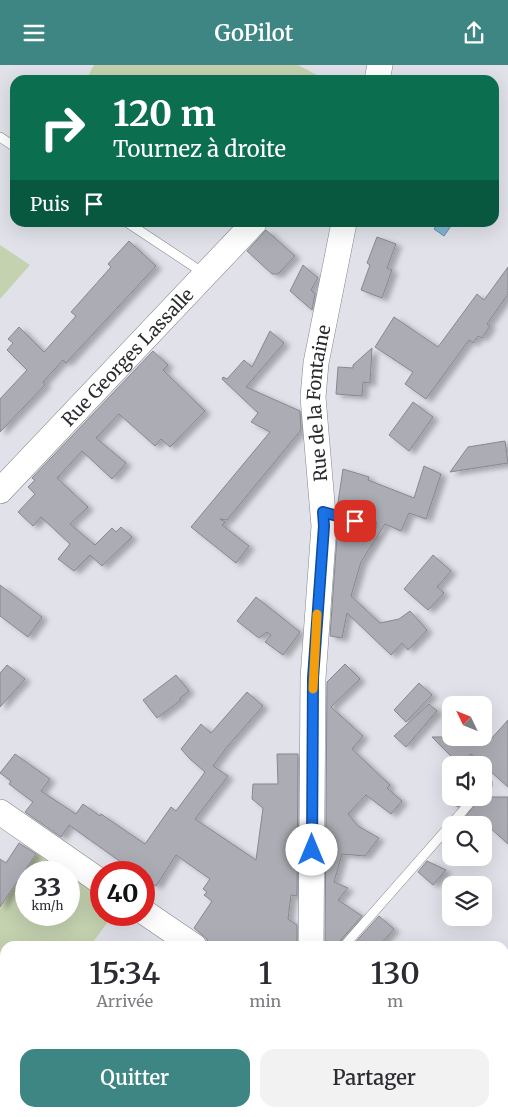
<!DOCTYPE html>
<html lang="fr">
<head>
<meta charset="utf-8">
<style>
  body { margin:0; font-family:Merriweather,serif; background:#f2f2f3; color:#2b2b33; height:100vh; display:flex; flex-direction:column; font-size:19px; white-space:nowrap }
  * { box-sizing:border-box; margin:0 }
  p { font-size:16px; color:#7c7c81 }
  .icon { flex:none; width:28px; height:28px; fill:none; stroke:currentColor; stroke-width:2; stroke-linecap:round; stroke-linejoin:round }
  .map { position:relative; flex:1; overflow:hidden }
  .panel { position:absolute; left:0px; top:876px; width:509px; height:176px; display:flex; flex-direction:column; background:#fff; border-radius:15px 15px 0 0; box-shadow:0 5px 20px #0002 }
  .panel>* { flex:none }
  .hud { position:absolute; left:10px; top:10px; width:489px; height:152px; border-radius:15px; box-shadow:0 5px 20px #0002; background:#0b6e4f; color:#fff; overflow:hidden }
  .needle { width:32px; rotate:313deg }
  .tools { position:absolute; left:442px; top:631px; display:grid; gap:10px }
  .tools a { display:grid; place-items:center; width:50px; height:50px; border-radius:10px; background:#fff; box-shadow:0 5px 20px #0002; font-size:25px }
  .speed { position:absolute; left:15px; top:796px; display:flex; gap:10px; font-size:25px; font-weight:700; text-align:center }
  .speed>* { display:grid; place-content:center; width:65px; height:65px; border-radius:50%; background:#fff; box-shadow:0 5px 20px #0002; line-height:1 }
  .speed small { font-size:12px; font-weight:400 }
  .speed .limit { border:8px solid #d22; background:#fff; color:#111 }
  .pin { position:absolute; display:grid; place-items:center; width:42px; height:42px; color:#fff; margin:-21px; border-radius:10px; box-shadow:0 2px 8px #0006 }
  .me { position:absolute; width:55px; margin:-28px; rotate:0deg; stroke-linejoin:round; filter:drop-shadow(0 0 4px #0008) }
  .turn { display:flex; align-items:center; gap:18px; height:105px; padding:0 20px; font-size:22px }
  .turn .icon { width:65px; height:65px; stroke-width:2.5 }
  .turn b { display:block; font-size:35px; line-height:42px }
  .then { display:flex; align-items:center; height:48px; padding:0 20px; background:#0003; gap:10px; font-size:19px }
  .eta { display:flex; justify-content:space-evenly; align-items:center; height:85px; text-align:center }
  .eta b { font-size:30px; font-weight:600; line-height:35px }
  .button { display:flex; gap:10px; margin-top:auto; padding:10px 20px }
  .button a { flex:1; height:58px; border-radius:15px; background:#3e8683; color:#fff; font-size:20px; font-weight:600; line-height:58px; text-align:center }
  .button a+a { background:#f2f2f3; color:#2b2b33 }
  header { display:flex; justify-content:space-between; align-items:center; height:65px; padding:0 20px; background:#3e8683; color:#fff; font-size:22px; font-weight:600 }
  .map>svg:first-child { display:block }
</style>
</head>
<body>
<header><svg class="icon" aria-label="menu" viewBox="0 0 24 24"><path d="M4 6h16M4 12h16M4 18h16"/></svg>GoPilot<svg class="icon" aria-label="share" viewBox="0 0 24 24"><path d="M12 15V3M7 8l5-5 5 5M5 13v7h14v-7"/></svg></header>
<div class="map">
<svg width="508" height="1052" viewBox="0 0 508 1052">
  <defs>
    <filter id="shadow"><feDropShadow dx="5.5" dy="3" stdDeviation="2.5" flood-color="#0004"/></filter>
  </defs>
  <rect width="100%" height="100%" fill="#e0e1e9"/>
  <path fill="#c4d2b0" d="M94,0h204l28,15h-240z
    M0,180l30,20 -30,34z
    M37,788l28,19 -39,1v42h43v-40l32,22v18h12l-23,31h-85v120l-5,7v-165z"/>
  <path fill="#83b5d6" stroke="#698ca4" d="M432,158h21l-9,13 -10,-7 2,-3z"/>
  <path fill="#acadb4" stroke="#87888f" filter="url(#shadow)" d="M266,165l29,26 -17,18h-6l-25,-23z
    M377,172l19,7 -9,24 5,2 -10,28 -21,-8 9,-25 -3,-2z
    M129,176l27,25 -90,97 -3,-3 -20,22 2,3 -45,47v-33l27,-29 -20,-20 6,-7 -5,-4 11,-12 25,25 32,-36 -5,-4 40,-45 -3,-3z
    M303,200l15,13 -7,12 4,4 -3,16 -22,-19z
    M508,202v27l-21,30 3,2 -8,12 -4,-2 -5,7 -4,-3 -43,59 -21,-15 8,-12 -38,-25 19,-30 44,30 39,-53 7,6z
    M270,266l14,12 -38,44 54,24 1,19 -74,90 -7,-1 5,3 -3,3 27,21 -13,17 -45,-36 79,-95 -19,-10 7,-9 -36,-34 1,-2 4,2 17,-19 8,7z
    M372,283l-2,35 -7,-1 -1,14 -26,-2 2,-27 15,1v-3z
    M153,286l15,14 -5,5 42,41 -35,36 -9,-8 -6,7 -36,-32 -23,24 30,25 -14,16 -30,-28 -25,27 31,29 -18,17 25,21 17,-17 4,4 5,-5 11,10 -30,29 -12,-11 -16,16 -16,-12 12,-15 -29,-27 -8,9 -15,-14 17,-18 -7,-7 7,-7 -3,-2z
    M413,337l20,15 -24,34 -20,-16z
    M505,376l3,22 -58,9 18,-25z
    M424,401l17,8 -15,45 -17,-6 -8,18 -16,-7 -24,38 -10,34 29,27 19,-4 11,-8 17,19 -19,20 -6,-7 -11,12 -44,-42 -5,25 -12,-2 8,-114 32,9 5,-1 2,-4 -1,-5 -3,-2 -36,-10 6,-40 26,8 -1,3 46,18z
    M433,490l18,16 -14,16 7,6 -16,17 -24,-21z
    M0,520l42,32 -14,20 -28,-21z
    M256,532l44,35 -17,23 -18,-13 6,-7 -4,-3 -8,6 -22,-17z
    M345,599l15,15 -29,28 32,29 -11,13 38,36 -3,3 15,13 -11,13 -25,-19 -18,19 10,12 21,12 -14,18 -23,-2 -8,28 14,6 -10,12 24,16 -23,26 -1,4h-13l2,-264z
    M7,600l18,14 -25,28v-34z
    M176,610l13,16 -9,7 1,2 -24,18 -14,-18z
    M419,618l13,12 -26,27 -12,-12z
    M247,627l16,14 -36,41 -14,19 15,10 -33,43 61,41 7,-52 -11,-9 1,-15h25l-1,-30h21l-1,142 -6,-1 -3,24 9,6v21h-89l-1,-7 -13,-11 18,-27 -8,-6 3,-3 -4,-3 7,-10 -34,-24 -20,31 -12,-8v-5h-21l5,-6 -59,-42 -8,12 -36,-25 8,-10 -24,-18 2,-3 -11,-8 15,-19 35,25 -9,12 35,23 7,-10 17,12 1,-2 44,30 26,-37 5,4 29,-39 -15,-13 -9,-10 20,-25 10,9z
    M429,639l8,7 -31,36 -12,-11z
    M508,655v67l-37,-33 -9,11h-2l-28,-28h52l2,-3 5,5z
    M446,732h20l-8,10z
    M481,732h27v47l-21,-19h-28z
    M19,778l17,11 -36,53v-48l6,4z
    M427,796l19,9 -13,15 -15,-13z
    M379,851l15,13 -15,17h-27z"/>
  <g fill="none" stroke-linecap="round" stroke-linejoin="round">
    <g stroke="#84858d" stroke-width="10">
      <path id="lane" d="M0,72l15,10
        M128,158l77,51
        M326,447l45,13
        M484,723l4,-4
        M344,881l131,-149"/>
    </g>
    <g stroke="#84858d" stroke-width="26">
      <g id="secondary">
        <path d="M377,15l3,-15"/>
        <path id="s1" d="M0,426l254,-268"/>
        <path d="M0,747l101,70"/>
        <path d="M144,847l50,34"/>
        <path id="s2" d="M311,881l2,-268 11,-152 -11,-129 3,-34 28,-140"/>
        <path d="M426,1048l4,4"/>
      </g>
    </g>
    <use href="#lane" stroke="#fff" stroke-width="9"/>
    <use href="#secondary" stroke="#fff" stroke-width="25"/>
  </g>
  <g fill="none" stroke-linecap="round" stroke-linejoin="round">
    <g stroke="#114b97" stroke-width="12">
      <path id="route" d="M312,785l1,-172 11,-152 -1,-14 32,9"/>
    </g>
    <use href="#route" stroke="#1a73e8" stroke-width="9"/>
    <path stroke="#f59e0b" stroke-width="9" d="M313,624l4,-75"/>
  </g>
  <g text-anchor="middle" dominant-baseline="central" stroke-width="4" stroke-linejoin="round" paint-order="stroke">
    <g font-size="18" fill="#2b2c2f" stroke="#e0e1e9">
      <text stroke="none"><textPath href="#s1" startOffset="185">Rue Georges Lassalle</textPath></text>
      <text stroke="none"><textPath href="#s2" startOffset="544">Rue de la Fontaine</textPath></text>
    </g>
  </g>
</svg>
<div class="tools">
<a><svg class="needle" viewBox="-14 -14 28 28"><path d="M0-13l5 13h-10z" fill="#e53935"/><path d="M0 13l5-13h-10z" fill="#7c7c81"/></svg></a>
<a><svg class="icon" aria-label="sound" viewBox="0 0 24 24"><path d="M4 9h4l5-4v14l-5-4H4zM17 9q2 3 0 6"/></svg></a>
<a><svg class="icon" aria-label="search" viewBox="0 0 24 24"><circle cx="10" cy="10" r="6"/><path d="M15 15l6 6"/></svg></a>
<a><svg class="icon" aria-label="layers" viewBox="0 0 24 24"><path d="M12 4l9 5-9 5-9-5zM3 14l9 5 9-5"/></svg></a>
</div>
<div class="speed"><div>33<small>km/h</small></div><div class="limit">40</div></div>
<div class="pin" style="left:355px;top:456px;background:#d93025"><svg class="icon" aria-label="arrive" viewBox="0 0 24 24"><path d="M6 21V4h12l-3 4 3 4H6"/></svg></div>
<svg class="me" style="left:312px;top:785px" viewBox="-20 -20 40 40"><circle r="19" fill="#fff"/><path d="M0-13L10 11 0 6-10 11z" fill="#1a73e8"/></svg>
<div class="hud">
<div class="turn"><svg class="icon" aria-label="right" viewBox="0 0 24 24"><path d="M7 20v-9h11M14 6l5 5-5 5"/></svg><div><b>120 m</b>Tournez à droite</div></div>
<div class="then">Puis<svg class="icon" aria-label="arrive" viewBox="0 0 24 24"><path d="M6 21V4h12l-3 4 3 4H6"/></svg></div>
</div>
<section class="panel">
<div class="eta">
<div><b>15:34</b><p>Arrivée</p></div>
<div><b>1</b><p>min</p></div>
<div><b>130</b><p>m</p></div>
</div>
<div class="button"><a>Quitter</a><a>Partager</a></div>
</section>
</div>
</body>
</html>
